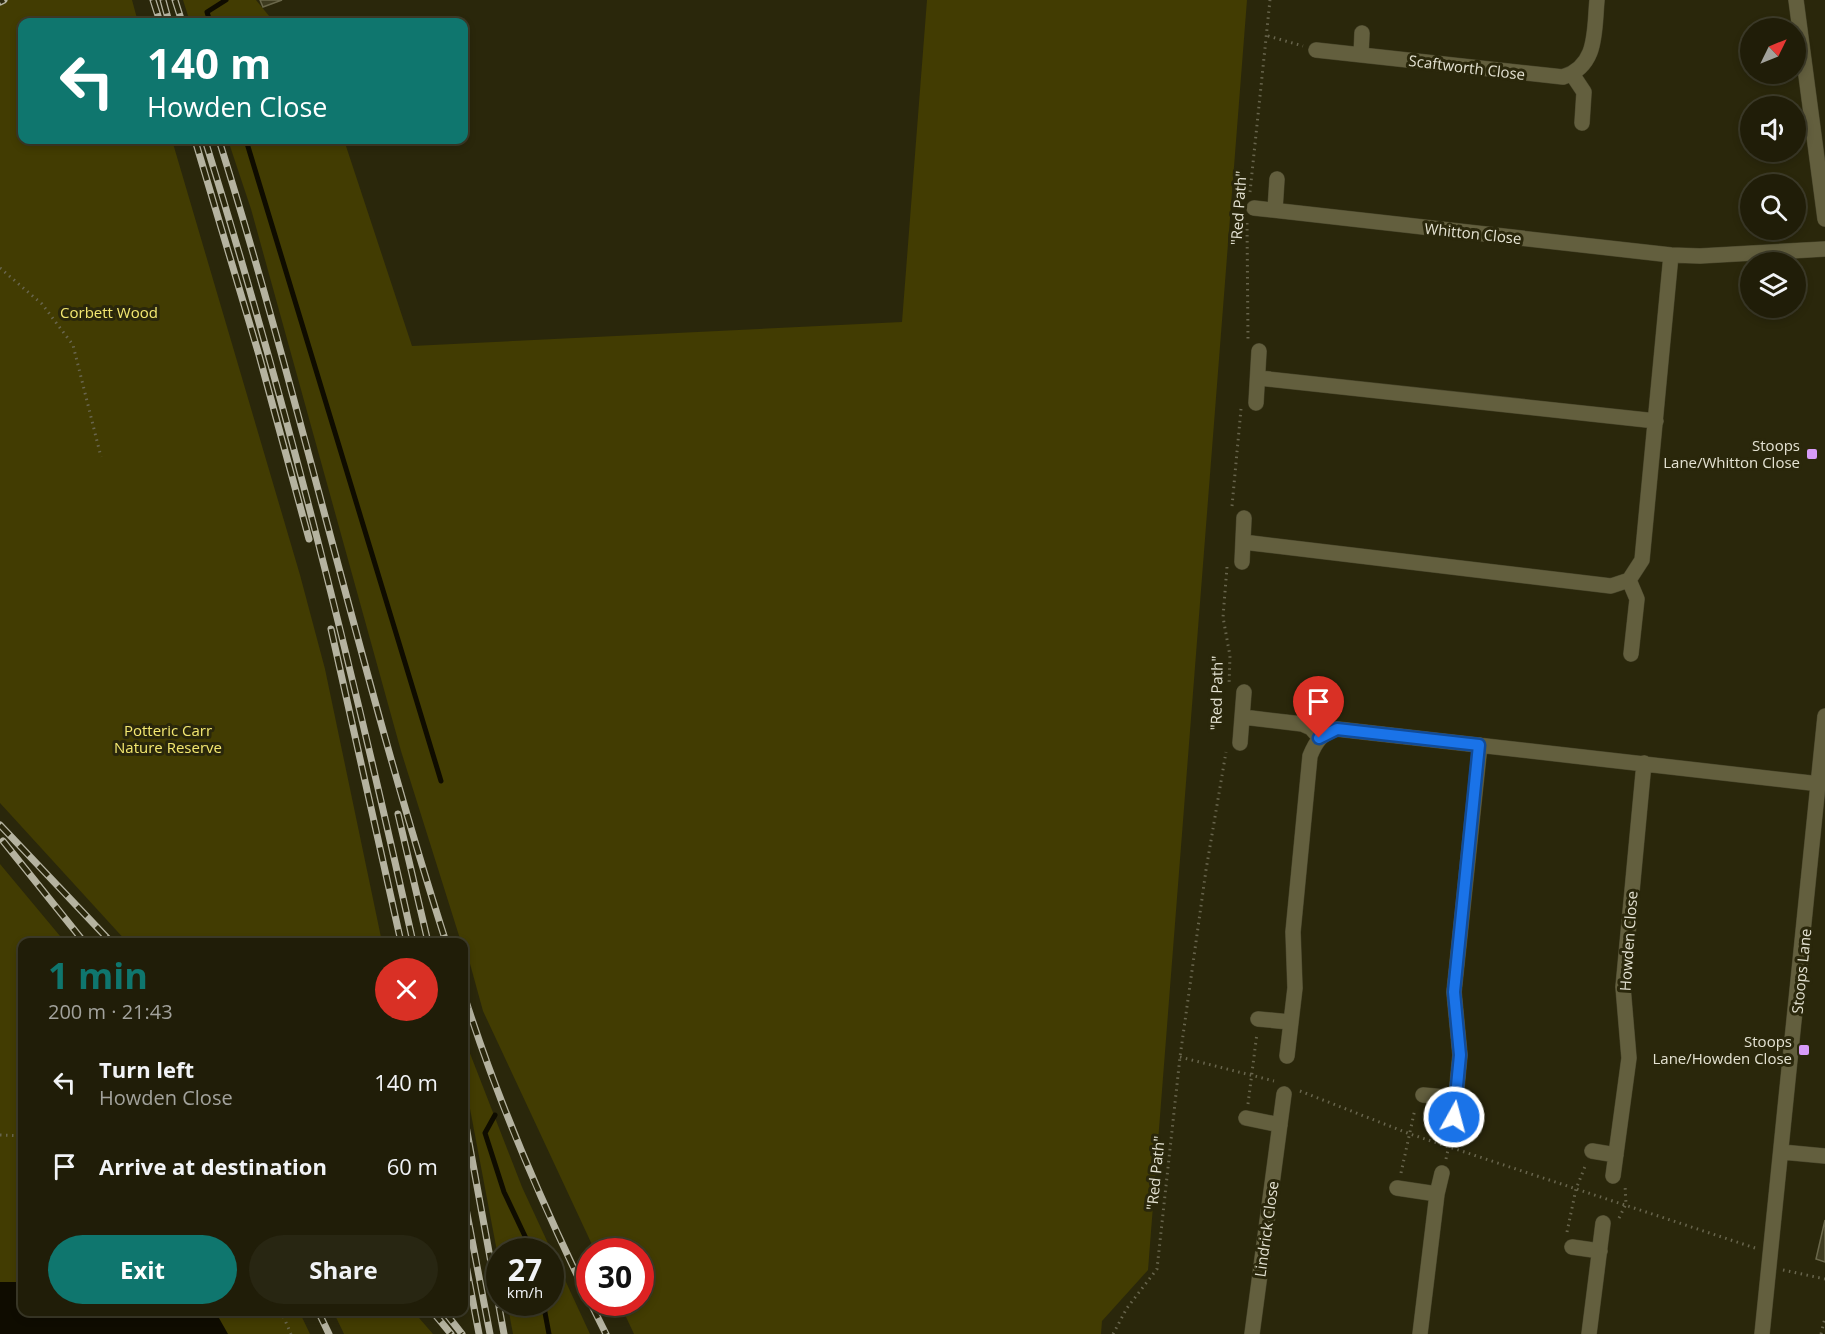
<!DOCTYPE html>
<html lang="en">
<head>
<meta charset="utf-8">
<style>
  body { margin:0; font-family:"Open Sans",sans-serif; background:#282612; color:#f1f3f6; height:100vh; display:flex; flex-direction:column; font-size:22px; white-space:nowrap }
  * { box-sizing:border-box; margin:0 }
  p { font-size:20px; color:#a2a29c }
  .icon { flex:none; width:33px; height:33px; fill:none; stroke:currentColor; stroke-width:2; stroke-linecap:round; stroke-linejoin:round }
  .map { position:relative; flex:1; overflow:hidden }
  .sheet { position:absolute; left:18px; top:938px; width:450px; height:378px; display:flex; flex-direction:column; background:#201d08; border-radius:12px; box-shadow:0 3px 9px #0003,0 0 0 2px #3d3b29 }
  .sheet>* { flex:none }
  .guide { position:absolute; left:18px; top:18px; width:450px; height:126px; border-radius:12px; box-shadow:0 3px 9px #0003,0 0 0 2px #3d3b29; background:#0f766e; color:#fff; overflow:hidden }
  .needle { width:39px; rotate:47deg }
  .controls { position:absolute; left:1740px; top:18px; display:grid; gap:12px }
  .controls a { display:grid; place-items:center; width:66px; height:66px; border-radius:50%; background:#201d08; box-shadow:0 3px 9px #0003,0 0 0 2px #3d3b29; font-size:30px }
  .speed { position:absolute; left:486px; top:1238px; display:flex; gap:12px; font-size:30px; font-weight:700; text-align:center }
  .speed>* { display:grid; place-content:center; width:78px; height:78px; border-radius:50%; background:#201d08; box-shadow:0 3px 9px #0003,0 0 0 2px #3d3b29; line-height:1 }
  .speed small { font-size:15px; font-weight:400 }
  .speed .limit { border:9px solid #d22; background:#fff; color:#111 }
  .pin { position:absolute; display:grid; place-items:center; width:51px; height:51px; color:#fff; margin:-62px -26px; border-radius:50% 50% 50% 0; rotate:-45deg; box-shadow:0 0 6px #0007 }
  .pin .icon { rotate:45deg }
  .me { position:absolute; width:66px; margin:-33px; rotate:7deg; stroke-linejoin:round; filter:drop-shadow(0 0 4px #0008) }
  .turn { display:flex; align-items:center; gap:21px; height:126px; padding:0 30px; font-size:27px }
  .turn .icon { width:78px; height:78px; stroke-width:2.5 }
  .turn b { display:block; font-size:42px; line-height:51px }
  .round { display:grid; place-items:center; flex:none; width:63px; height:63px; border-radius:32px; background:#282612 }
  .summary { display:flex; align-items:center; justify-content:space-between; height:102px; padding:0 30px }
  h1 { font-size:36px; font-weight:700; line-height:45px; color:#0f766e }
  .cta { display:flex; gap:12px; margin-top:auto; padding:12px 30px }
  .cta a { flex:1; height:69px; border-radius:36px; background:#0f766e; color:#fff; font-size:24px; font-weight:700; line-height:69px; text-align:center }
  .cta a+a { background:#282612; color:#f1f3f6 }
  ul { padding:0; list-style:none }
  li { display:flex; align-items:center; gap:18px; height:84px; padding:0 30px }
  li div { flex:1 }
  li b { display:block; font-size:22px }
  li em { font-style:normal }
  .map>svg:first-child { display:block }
</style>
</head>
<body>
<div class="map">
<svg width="1825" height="1334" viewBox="0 0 1825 1334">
  <rect width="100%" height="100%" fill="#2a270b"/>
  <path fill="#423c02" d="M0,0h132l6,22h-116v118h150l128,435 25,94 57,273h-255l-127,-139z
    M183,0h73l18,22h-84z
    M927,0h320l-99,1270 -46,51 -1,13h-467l-15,-32h21v-51h-45l-112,-240 -19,-69h-3l-60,-191 -150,-542 -23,-69h116l68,206 490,-24z
    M0,864l65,78h-43v369h277l11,23h-310z
    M464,1038l58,149 68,147h-77l-6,-32h43v-51h-50l-1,11 -35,-185z
    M333,1311h80l20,23h-89z"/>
  <path fill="#0f0c00" d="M0,1282h22v29h193l13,23h-228z"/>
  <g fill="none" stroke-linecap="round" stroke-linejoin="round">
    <path stroke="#0f0c00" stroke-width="5" d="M210,22l-3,-10 19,-12
      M246,140l195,641
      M495,1115l-10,18 19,59 28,59
      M543,1302l6,32"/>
  </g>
  <path fill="#3e3b1f" stroke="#6a674a" stroke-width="1.5" d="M260,0h22l-19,7z
    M1825,1220v42l-9,-3z"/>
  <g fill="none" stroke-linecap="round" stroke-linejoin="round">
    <g stroke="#48452b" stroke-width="16">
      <path id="minor" d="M1796,0l29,219
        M1316,50l247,27c35,-11 31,-46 34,-77
        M1361,55l1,-22
        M1572,74l12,18 -2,31
        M1254,208l417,47 29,1 125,-7
        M1275,210l2,-31
        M1259,378l397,43
        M1256,403l3,-52
        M1243,542l368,44 18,-6 13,-20 29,-305
        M1242,562l2,-44
        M1629,580l8,19 -6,55
        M1243,717l59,7 9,4 8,9
        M1240,743l4,-51
        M1258,1019l32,3
        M1287,1056l8,-68 -2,-56 17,-176c6,-15 12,-23 27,-27l483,55
        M1423,1095l33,3
        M1454,1117l6,-62 -6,-63 26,-247
        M1246,1118l34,7
        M1592,1151l24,4
        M1782,1152l43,4
        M1613,1176l16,-118 -6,-71 21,-224
        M1397,1188l40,6
        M1572,1247l28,4
        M1252,1334l32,-240
        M1420,1334l17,-140 5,-21
        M1589,1334l14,-111
        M1762,1334l63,-618"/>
    </g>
    <path stroke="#68654d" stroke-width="3" stroke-dasharray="1.5 4.5" stroke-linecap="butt" d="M1268,36l35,10
      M1250,192l20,-192
      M1247,223l1,116
      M0,268l42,36 31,41 28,112
      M1232,506l9,-97
      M1227,567l-4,50 7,39 -1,29
      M1180,1057l94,24
      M1300,1091l110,43 345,114
      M1248,1104l9,-71
      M0,1135l22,1
      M1446,1159l6,-28
      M1401,1173l14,-64
      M1619,1218l7,-14 -1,-19
      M1567,1232l9,-43 10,-25
      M1783,1270l42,9
      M281,1311l10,23
      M1113,1334l14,-26 30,-39 23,-212 26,-187 20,-118
      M1821,1334l4,-16"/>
    <use href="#minor" stroke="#635f3e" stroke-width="15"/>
    <g stroke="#b5b3a0" stroke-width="7">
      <path id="rail" d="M153,0l7,22
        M163,0l6,22
        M175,0l7,22
        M0,2l4,-2
        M195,140l64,215 50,184
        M205,140c82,264 148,532 208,802
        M219,140c83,265 142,537 227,802
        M331,629l70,313
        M398,814l30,128
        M0,825l111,117
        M3,841l81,101
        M464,995c37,116 87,230 142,339
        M464,1115l40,219
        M464,1198l26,136
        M464,1254l15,80
        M318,1311l11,23
        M432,1311l19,23
        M444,1311l18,23"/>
    </g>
    <use href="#rail" stroke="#2a270b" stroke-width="4.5" stroke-dasharray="14" stroke-linecap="butt"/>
  </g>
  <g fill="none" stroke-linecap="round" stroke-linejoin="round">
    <g stroke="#114b97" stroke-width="15">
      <path id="route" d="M1319,738l18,-9 142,16 -25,247 6,63 -6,62"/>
    </g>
    <use href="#route" stroke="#1a73e8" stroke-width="10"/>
  </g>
  <g fill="#d79bf8" stroke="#2a270b" stroke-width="2">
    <rect x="1806" y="448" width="12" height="12" rx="3"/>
    <rect x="1798" y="1044" width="12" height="12" rx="3"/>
  </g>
  <g text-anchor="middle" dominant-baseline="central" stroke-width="6" stroke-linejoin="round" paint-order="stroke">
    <g font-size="15" fill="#e4e2d2" stroke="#2a270b">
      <text transform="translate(1467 67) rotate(7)">Scaftworth Close</text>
      <text transform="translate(1238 208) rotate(-86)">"Red Path"</text>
      <text transform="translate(1473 233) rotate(6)">Whitton Close</text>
      <text transform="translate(1216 693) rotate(-89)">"Red Path"</text>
      <text transform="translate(1628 941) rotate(-86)">Howden Close</text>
      <text transform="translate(1801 971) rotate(-84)">Stoops Lane</text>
      <text transform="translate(1155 1173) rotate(-84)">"Red Path"</text>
      <text transform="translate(1266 1229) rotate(-82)">Lindrick Close</text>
    </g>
    <g font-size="15" fill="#f4e871" stroke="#2a270b">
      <text x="109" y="312">Corbett Wood</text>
      <text x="168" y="730">Potteric Carr<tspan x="168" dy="17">Nature Reserve</tspan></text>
    </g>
    <g font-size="15" fill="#e4e2d2" stroke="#2a270b" text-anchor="end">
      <text x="1800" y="445">Stoops<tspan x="1800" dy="17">Lane/Whitton Close</tspan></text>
      <text x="1792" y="1041">Stoops<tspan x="1792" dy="17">Lane/Howden Close</tspan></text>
    </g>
  </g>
</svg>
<div class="controls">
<a><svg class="needle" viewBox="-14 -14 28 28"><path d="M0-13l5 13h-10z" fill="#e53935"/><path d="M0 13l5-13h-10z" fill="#a2a29c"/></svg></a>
<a><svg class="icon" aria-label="sound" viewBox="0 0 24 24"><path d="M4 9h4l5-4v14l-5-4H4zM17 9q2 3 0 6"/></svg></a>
<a><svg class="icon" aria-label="search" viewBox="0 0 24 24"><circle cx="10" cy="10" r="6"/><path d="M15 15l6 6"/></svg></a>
<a><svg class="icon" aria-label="layers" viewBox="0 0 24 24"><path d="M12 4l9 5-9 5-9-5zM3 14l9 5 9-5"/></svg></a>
</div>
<div class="speed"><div>27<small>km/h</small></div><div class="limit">30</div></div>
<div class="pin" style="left:1319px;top:738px;background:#d93025"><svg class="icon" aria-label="arrive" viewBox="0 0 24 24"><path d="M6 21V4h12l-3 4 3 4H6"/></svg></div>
<svg class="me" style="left:1454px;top:1117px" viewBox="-20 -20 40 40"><circle r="17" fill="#1a73e8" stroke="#fff" stroke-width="3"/><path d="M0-11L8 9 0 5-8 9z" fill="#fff"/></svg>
<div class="guide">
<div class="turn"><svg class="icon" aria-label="left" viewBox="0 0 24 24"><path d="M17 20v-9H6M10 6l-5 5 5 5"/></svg><div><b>140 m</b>Howden Close</div></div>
</div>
<section class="sheet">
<div class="summary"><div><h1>1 min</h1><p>200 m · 21:43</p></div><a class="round" style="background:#d93025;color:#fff"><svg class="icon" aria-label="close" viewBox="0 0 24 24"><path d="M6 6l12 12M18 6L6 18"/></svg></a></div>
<ul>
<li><svg class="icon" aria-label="left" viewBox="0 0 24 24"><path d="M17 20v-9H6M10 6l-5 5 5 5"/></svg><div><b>Turn left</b><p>Howden Close</p></div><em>140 m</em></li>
<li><svg class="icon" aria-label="arrive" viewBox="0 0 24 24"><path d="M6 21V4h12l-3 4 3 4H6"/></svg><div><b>Arrive at destination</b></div><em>60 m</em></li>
</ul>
<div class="cta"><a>Exit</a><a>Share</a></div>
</section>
</div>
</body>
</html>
